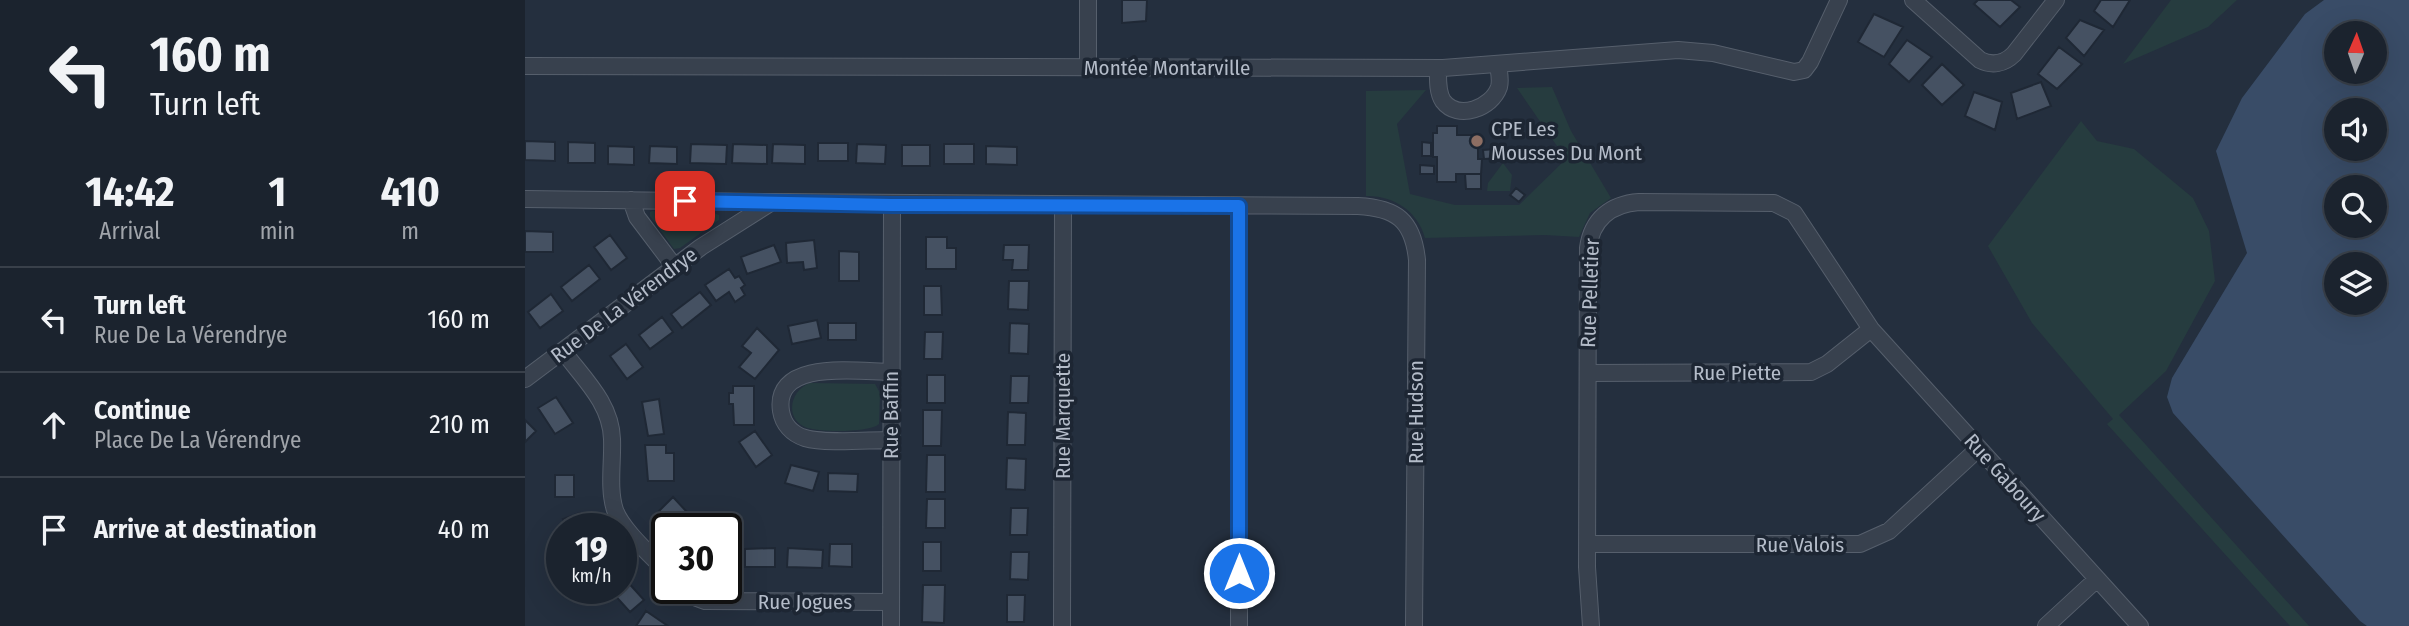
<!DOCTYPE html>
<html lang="en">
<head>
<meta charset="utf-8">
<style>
  body { margin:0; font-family:"Fira Sans Condensed",sans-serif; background:#242b36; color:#f1f3f6; height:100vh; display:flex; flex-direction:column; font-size:26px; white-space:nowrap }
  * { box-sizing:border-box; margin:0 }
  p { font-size:23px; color:#a0a4aa }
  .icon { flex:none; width:38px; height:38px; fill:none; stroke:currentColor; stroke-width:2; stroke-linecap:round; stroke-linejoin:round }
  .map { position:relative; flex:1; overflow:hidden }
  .side { display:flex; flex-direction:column; background:#1b232e; width:525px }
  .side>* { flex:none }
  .hud { background:#1b232e; color:#f1f3f6; overflow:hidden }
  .needle { width:46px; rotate:2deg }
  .controls { position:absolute; left:1799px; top:21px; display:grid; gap:14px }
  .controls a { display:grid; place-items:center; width:63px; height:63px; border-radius:50%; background:#1b232e; box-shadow:0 7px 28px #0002,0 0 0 2px #39404a; font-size:35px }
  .speed { position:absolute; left:21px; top:513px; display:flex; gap:14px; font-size:35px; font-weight:700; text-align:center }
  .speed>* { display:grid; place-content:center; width:91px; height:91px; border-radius:50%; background:#1b232e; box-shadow:0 7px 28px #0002,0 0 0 2px #39404a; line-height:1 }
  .speed small { font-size:18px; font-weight:400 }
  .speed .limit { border:4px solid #111; border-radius:10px; background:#fff; color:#111 }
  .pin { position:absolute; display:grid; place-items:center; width:60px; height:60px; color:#fff; margin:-30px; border-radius:14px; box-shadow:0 4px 10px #0006 }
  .me { position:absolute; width:77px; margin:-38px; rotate:0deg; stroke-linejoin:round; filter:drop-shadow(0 0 5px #0008) }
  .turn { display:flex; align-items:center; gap:24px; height:147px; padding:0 35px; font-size:32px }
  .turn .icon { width:91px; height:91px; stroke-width:2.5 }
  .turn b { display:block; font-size:49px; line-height:60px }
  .eta { display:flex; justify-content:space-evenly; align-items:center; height:119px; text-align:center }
  .eta b { font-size:42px; font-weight:700; line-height:49px }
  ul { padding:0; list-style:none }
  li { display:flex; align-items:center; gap:21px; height:105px; padding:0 35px; border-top:2px solid #39404a }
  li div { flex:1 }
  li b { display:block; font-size:26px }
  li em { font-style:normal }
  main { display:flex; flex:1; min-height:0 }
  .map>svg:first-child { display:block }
</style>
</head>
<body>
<main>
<section class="side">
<div class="hud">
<div class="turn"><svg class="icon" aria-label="left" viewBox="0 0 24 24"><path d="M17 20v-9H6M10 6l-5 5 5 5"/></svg><div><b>160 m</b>Turn left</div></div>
</div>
<div class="eta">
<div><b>14:42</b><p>Arrival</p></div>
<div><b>1</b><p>min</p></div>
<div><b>410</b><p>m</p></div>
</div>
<ul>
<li><svg class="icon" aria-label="left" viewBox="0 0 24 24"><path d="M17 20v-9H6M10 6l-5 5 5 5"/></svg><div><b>Turn left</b><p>Rue De La Vérendrye</p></div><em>160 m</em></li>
<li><svg class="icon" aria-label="ahead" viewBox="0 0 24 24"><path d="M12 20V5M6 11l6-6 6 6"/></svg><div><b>Continue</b><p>Place De La Vérendrye</p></div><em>210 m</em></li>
<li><svg class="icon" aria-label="arrive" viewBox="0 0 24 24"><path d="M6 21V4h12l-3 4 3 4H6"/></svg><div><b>Arrive at destination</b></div><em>40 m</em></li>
</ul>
</section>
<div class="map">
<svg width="1884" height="626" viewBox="0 0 1884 626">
  <rect width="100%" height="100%" fill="#242f3e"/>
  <path fill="#263c3f" d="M1646,0h66l-29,27 -85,37z
    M1027,87l19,44 40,67 -21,15 -11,24 -34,-2 -120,3c-7,-27 -32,-43 -59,-42v-105l60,-1 -29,34 13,70 45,11h64l47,-46 -49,-71z
    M1556,121l16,20 37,8 59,49 16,33 6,50 -49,90 -47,44 190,211h-19l-183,-202 6,-5 -81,-96 -44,-77z
    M978,163l9,12 -2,16h-23l1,-8z
    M127,211l62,2 5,2v5l-39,28 -6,1 -24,-33v-4z
    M285,383l65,1 5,9 -1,31c-9,9 -65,9 -76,2 -19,-11 -11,-37 7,-43z"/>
  <path fill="#394c67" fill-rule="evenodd" d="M1799,0h85v626h-42l-7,-5 -187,-208 -6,-16 5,-19 75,-125 -31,-102 26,-53 63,-84zM1811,33h39v39h-39zM1811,110h39v39h-39zM1811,187h39v39h-39zM1811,264h39v39h-39z"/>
  <path fill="#455162" stroke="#1f2835" stroke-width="2" d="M597,0h25l-1,21 -24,2z
    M1453,0h33l9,7 -20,20 -26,-23z
    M1576,0h29l-17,27 -19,-16z
    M1349,14l29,13 -19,30 -26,-15z
    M1555,20l24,10 -20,26 -18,-18z
    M1382,40l25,17 -23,25 -20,-18z
    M1534,47l23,17 -25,25 -19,-15z
    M1417,64l22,21 -22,20 -20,-20z
    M1516,82l10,24 -34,13 -6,-26z
    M1449,92l28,10 -7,28 -30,-14z
    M912,126h20v9h21v24h4l-1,15h-25v8h-19v-25h-4v-24h4z
    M0,141l30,1v19l-30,-1z
    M43,142l27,1v20h-27z
    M897,142l9,1v13h-9z
    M293,143h30v18h-30z
    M166,144l36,1 -1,19 -36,-1z
    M208,144l34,1v19l-35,-1z
    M248,144l32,1v19l-33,-1z
    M332,144l29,1 -1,19 -29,-1z
    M419,144h30v20h-30z
    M377,145h28v21h-28z
    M83,146l26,1v18l-26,-1z
    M125,146l27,1v17l-28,-1z
    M461,146l31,1v18l-31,-1z
    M970,149l5,9 -16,1 -1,-9z
    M895,165l14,1v8h-14z
    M940,174h16v15h-15z
    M991,188l9,7 -6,7 -9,-7z
    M0,231l28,1v20h-28z
    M85,235l17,23 -16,12 -17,-23z
    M401,237h21v11h9v21h-30z
    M289,240l3,28 -13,2 -1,-8 -16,1 -1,-20z
    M249,245l7,17 -34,12 -6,-17z
    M479,245h25l-1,25h-16l1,-10h-10z
    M314,251l20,1v29h-20z
    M64,265l11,14 -28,22 -11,-14z
    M204,269l6,9 4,-2 6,9 -4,3 4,7 -10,7 -6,-10 -13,9 -11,-16z
    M484,281h20l-1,29 -20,-1z
    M399,286h17l1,29h-18z
    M175,292l11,13 -29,23 -11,-14z
    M26,294l12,17 -23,17 -12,-16z
    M137,317l11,15 -23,17 -11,-14z
    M292,320l4,18 -29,6 -4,-18z
    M303,323h28v17h-28z
    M485,323l19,1 -1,30 -19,-1z
    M232,328l22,22 -24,29 -16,-12 12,-14 -9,-7z
    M400,332h18l-1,27h-18z
    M101,344l17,23 -16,12 -17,-23z
    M402,375h18v28h-18z
    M486,376h18l-1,27h-18z
    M208,386h21v39h-20l-1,-21h-4v-11h4z
    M31,397l17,26 -18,11 -17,-26z
    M134,399l5,35 -16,2 -6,-34z
    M398,410h19l-1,36h-18z
    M483,412l18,1 -1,32h-18z
    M0,420l11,11 -11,11z
    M230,431l17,24 -16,12 -17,-25z
    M120,445h21v8h8v28h-26z
    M402,455h18v37h-19z
    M482,458l19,1 -1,31 -19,-1z
    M266,465l28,7 -6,19 -28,-8z
    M303,473l30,1 -1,18 -29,-1z
    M30,475h19v22h-19z
    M148,497l25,27 -5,4h-18l-16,-17z
    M402,499h18v29h-19z
    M486,508h17l-1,27h-17z
    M55,513l6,15h-19l-4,-9z
    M398,542h18v29h-18z
    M305,544h22v23l-23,-1z
    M250,548v19h-30v-18z
    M263,548l35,2 -1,18 -35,-1z
    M486,552h18l-1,28 -18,-1z
    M100,579l19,21 -14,12 -19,-21 4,-3h6v-6z
    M398,585h22l-1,38 -22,-1z
    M482,595h18l-1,27h-17z
    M121,611l22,15h-32z"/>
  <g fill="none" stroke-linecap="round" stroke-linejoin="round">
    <g stroke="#565f6c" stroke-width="18">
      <path id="minor" d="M563,0v68
        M1388,0l67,60c12,6 24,4 34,-6l42,-54
        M0,66l918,2 235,-18 35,3 81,19 10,-2 6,-8 29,-62
        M913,68c0,10 -1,24 5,33 15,20 49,7 56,-14 2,-7 0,-15 -1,-22
        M0,199l246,3
        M106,200l6,17 37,49
        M38,351c20,27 48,52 49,88 1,22 -4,50 3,71 7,20 37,46 52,62
        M1063,373l223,-1 16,-8 44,-35
        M0,379l176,-132 71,-45 586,4c38,2 55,14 59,54l-3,366
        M366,440c-24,0 -65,4 -86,-2 -13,-4 -22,-14 -24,-27 -8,-53 79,-39 110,-39
        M1062,544h273l29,-13 89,-82
        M156,588l8,7 16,6 185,1
        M366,626l1,-421
        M537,626l1,-421
        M714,626v-420
        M1066,626l-4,-59 1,-319c4,-29 23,-44 51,-46l135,1 20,10 77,116 269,297
        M1521,626l51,-47"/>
    </g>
    <use href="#minor" stroke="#38414e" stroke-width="16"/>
  </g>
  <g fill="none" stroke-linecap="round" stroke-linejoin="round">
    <g stroke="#114b97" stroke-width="18">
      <path id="route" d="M160,201l207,4 347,1v367"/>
    </g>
    <use href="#route" stroke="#1a73e8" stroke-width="12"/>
  </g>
  <circle fill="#8d6e63" stroke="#1d2633" stroke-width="2.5" cx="952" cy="141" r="7"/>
  <g text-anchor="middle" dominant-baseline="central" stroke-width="7" stroke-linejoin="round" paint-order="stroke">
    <g font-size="21" fill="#b4bcc9" stroke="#1d2633">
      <text x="642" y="68">Montée Montarville</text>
      <text transform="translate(1065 293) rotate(-88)">Rue Pelletier</text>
      <text transform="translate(99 305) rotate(-37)">Rue De La Vérendrye</text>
      <text x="1212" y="373">Rue Piette</text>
      <text transform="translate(891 412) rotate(-90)">Rue Hudson</text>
      <text transform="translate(366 415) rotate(-90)">Rue Baffin</text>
      <text transform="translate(538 416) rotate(-90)">Rue Marquette</text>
      <text transform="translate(1480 478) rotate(48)">Rue Gaboury</text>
      <text x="1275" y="545">Rue Valois</text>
      <text x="280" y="602">Rue Jogues</text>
    </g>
    <g font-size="21" fill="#b4bcc9" stroke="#1d2633" text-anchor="start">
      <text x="966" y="129">CPE Les<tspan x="966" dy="24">Mousses Du Mont</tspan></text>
    </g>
  </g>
</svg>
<div class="controls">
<a><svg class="needle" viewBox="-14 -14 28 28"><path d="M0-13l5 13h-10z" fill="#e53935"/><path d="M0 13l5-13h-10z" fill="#a0a4aa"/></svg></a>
<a><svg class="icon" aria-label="sound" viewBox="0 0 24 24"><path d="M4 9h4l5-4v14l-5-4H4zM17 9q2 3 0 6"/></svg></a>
<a><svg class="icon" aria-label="search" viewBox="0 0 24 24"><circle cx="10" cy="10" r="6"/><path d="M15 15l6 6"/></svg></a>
<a><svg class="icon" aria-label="layers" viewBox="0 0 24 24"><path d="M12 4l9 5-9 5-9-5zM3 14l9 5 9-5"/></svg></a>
</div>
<div class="speed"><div>19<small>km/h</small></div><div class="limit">30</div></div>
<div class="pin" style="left:160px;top:201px;background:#d93025"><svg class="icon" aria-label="arrive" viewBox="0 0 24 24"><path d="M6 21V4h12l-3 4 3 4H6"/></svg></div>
<svg class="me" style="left:714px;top:573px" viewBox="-20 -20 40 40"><circle r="17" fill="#1a73e8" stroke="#fff" stroke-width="3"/><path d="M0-11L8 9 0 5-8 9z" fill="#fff"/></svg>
</div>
</main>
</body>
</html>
